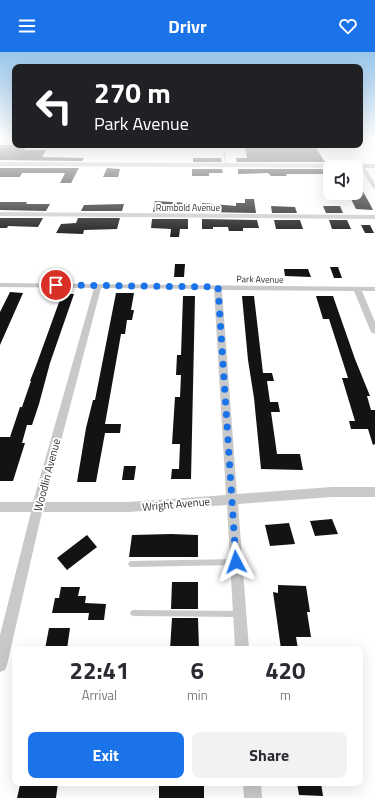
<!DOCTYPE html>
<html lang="en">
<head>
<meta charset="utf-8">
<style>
  body { margin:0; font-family:"Titillium Web",sans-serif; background:#f2f2f3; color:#2b2b33; height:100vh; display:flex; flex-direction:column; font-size:15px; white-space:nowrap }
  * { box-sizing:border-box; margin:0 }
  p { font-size:13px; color:#7c7c81 }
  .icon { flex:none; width:22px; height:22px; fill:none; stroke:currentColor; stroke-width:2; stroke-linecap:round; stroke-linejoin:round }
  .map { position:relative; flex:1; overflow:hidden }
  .sheet { position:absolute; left:12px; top:594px; width:351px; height:140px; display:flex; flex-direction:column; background:#fff; border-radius:8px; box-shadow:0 4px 16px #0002 }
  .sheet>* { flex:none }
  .guide { position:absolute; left:12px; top:12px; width:351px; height:84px; border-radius:8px; box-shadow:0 4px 16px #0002; background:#202124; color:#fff; overflow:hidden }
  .buttons { position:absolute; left:323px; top:108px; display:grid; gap:8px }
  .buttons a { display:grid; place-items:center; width:40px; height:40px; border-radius:8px; background:#fff; box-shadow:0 4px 16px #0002; font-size:20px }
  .pin { position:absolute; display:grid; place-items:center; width:34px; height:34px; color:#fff; margin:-17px; border:2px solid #fff; border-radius:50%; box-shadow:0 1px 4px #0007 }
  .me { position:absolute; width:44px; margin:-22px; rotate:356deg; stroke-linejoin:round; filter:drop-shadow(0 0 3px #0008) }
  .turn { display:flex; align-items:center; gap:14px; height:84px; padding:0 16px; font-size:18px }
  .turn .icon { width:52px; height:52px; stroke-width:2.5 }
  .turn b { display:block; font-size:28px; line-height:34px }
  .eta { display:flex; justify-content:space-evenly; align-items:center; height:68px; text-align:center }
  .eta b { font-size:24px; font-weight:700; line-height:28px }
  .action { display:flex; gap:8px; margin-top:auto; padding:8px 16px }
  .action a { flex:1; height:46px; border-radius:8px; background:#1a73e8; color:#fff; font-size:16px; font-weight:700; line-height:46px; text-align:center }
  .action a+a { background:#f2f2f3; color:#2b2b33 }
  header { display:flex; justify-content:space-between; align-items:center; height:52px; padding:0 16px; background:#1a73e8; color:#fff; font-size:18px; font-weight:700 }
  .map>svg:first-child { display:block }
</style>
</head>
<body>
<header><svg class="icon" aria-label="menu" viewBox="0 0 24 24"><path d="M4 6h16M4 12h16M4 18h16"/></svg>Drivr<svg class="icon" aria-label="heart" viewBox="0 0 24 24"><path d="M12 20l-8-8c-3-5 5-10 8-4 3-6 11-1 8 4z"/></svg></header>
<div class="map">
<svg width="375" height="746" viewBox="0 0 375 746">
  <rect width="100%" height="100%" fill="#fff"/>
  <path fill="#131313" d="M0,93h28l-4,5h22l-4,7 42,1 -2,3 -82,-1z
    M245,93h69l11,17h-88l-1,-4h11z
    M193,106h28l1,4h-29z
    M0,116h79l-8,15h-11l5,-10h-43l-2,4h-20z
    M107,116l13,1 -2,8h-15z
    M192,117h30l1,4h-14v3h-17z
    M238,117h90l2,5h-44l1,2h-16l-3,-3 -30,1z
    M356,127l14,25 3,6 -17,-1 -8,-16h8z
    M245,147h9l2,14 -54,-1v-9l34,3v-3h9z
    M155,149l34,2 -1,9h-35z
    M0,150h27l-1,2h24l-4,7 -46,-1z
    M124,152l-2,7h-41l3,-6z
    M271,154l24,1 2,6h-25z
    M323,154h17l3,7h-17z
    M0,166h43l-5,9 -30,-1 -1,2h-7z
    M78,166h42l-3,11 -33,1 -1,4 -27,-1 5,-9 15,-1z
    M152,167h36v10h-8l-1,8h-9l1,-8 -20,-1z
    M202,167l55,1 2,8h-16v3h-14l-1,-4h-15v2h-11z
    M274,168h26l3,9h-27z
    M329,168h18l4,9h-19z
    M361,173h9l4,8h-9z
    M175,212h10l-1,13h-10z
    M330,215h8l4,11h-8z
    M284,217h24l3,8 -26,-1z
    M10,240l13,1 -23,52v-33z
    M116,241h18l-3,17h3l-2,10h-5l-2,14h-4l-16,90h16l-1,9h-15l-9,49h-19l9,-54 7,-28h2z
    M62,242h12l-24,69 -11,41 -7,21h-5l-5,18h3l-12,38h-13v-44h10l10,-30h2l9,-26h-1l7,-18z
    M183,244h12l-4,183h-20l1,-10h7l1,-25h-8l3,-47h5l1,-22h-5l1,-20h4z
    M242,244h12l9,77h9l2,8h-7l3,21h8l2,10h-9l6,42h23l3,16 -42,-1 -7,-71 -6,-38z
    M316,244h17l22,63 15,37h-3l4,14h4v34l-2,1 -5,-16h-17l-2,-8h6l-13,-43h6l-19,-59h-6z
    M124,414h12l-2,14h-12z
    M332,467l6,15 -23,2 -5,-15z
    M289,471l6,21 -25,2 -5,-21z
    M171,482l27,1v22h-69l3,-22z
    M87,483l10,12 -30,23 -10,-12z
    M172,530h26v27h-27z
    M278,533l28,1 4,26h-3l4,25h-15l2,12h-17l-8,-57 5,1z
    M61,535h19l-2,9h8l-1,7 21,1 -2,16h-16l1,-7h-37l3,-15h4z
    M172,566h26l1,31h-29z
    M49,576h21l-3,21h-22z
    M26,731h32l-2,15h-39l3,-13h6z
    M159,731h45v15h-45z
    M297,731h24l2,13 -24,-1z"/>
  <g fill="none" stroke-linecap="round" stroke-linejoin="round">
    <path fill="#c9c9c9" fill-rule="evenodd" d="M224,99l1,1 2,13 -1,1 -1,-1 -2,-13z
      M236,507l2,1 1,2 -1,2 -2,1 -105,2 -2,-1 -1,-2 1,-2 2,-1z
      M133,558l106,1 2,1 1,2 -1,2 -2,1 -106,-1 -2,-1 -1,-2 1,-2z"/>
    <path fill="#c9c9c9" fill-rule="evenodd" d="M359,113h4l12,18v6l-3,-2z
      M0,160l375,3v4l-375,-3z
      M0,231l375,4v4h-13l13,31v12l-4,-2 -17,-41 -132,-1 15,204 95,-7h43v10h-43l-94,7 11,145h-14l-8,-144 -99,7h-86l-35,153 -2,5 -5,2v-37l31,-123h-31v-10h33l61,-214 -94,-1zM101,236l113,1 12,206 -98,7h-83z
      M243,731h18l1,15h-18z"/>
    <path fill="#b6b6b6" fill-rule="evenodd" d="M0,110l375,2v4l-375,-2z"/>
  </g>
  <linearGradient id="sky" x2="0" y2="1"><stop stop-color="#99c6ea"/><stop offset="0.45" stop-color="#fff"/><stop offset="1" stop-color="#fff" stop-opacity="0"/></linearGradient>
  <rect width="375" height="192" fill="url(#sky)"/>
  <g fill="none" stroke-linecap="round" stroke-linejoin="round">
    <path stroke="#1a73e8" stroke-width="7" stroke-dasharray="0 12.6" d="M56,233l162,2 18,275"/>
  </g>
  <g text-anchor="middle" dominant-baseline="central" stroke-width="4" stroke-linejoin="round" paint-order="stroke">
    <g font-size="9" fill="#2c2c2c" stroke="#fff">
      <text x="188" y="155">Rumbold Avenue</text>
      <text transform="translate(260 227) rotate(1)">Park Avenue</text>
    </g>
    <g font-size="11" fill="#2c2c2c" stroke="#fff">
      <text transform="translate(47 423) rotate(-75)">Woodlin Avenue</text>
      <text transform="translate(176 452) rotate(-5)">Wright Avenue</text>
    </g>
  </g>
</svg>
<div class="buttons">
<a><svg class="icon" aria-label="sound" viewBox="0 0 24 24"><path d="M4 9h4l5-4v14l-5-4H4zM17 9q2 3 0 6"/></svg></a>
</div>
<div class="pin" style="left:56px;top:233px;background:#d93025"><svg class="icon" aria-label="arrive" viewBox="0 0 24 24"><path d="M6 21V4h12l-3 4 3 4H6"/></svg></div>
<svg class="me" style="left:236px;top:510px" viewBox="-20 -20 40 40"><path d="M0-17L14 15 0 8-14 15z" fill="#1a73e8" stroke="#fff" stroke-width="4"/></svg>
<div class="guide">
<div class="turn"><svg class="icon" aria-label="left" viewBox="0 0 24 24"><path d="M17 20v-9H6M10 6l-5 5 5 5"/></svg><div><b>270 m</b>Park Avenue</div></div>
</div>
<section class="sheet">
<div class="eta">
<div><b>22:41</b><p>Arrival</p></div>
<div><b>6</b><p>min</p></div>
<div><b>420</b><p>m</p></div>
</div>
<div class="action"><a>Exit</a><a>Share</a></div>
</section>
</div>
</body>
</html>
